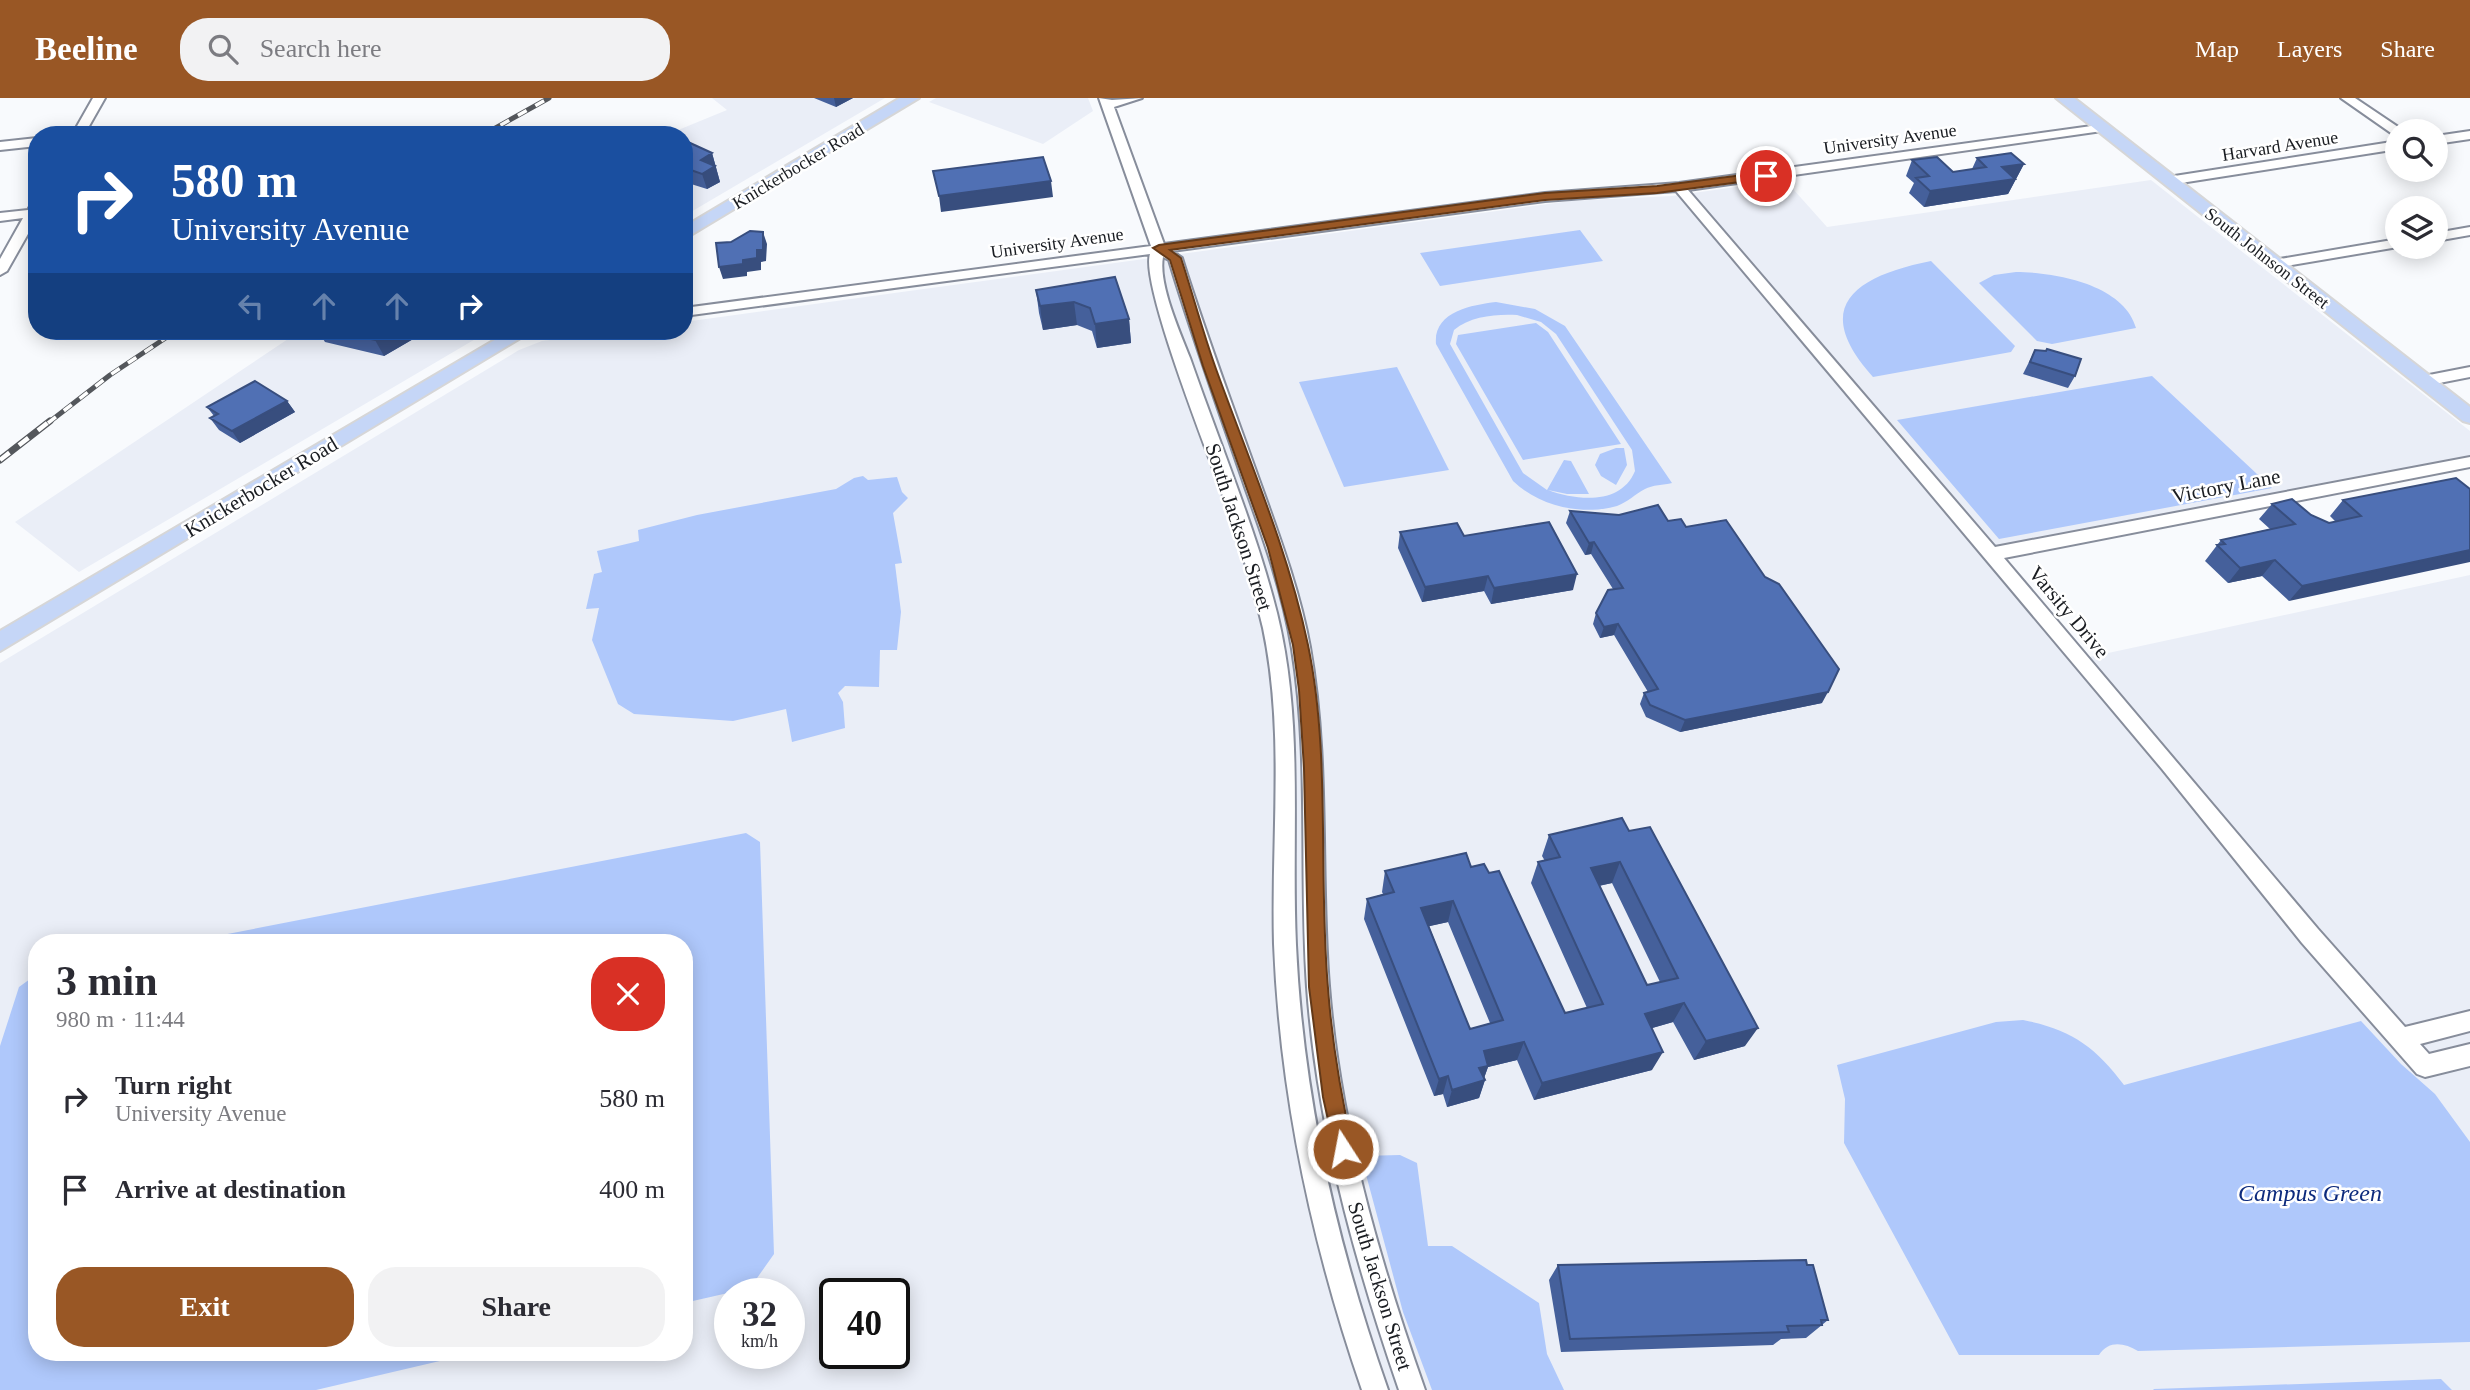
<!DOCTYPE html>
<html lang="en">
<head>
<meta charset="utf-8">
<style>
  body { margin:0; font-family:Georgia,serif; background:#f2f2f3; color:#2b2b33; height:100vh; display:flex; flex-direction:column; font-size:26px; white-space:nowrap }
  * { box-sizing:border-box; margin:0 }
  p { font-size:23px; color:#7c7c81 }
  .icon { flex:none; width:38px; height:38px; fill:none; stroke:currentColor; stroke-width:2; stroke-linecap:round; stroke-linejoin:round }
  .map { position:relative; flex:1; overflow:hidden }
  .panel { position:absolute; left:28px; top:836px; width:665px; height:427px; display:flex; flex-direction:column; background:#fff; border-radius:28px; box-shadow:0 4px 18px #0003 }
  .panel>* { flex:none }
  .hud { position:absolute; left:28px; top:28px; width:665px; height:214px; border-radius:28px; box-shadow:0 4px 18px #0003; background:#1a4fa0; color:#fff; overflow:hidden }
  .tools { position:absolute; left:2385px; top:21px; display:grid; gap:14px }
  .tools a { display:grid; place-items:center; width:63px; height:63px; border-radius:50%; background:#fff; box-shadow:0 4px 18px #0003; font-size:35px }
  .speed { position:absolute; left:714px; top:1180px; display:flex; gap:14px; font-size:35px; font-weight:700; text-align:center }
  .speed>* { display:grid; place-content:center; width:91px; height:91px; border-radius:50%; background:#fff; box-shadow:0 4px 18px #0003; line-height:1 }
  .speed small { font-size:18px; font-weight:400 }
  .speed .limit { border:4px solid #111; border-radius:10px; background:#fff; color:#111 }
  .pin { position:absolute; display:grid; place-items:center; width:60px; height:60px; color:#fff; margin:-30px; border:4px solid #fff; border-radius:50%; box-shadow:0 2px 7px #0007 }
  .me { position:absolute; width:77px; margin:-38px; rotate:349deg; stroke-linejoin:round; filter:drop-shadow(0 0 5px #0008) }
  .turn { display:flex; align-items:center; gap:24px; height:147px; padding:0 28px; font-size:32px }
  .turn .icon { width:91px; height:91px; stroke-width:2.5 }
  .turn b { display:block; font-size:49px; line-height:60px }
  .lanes { display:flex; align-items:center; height:66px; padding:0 28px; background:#0003; justify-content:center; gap:35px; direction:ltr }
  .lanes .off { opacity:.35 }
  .round { display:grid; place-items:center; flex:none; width:74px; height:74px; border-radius:28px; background:#f2f2f3 }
  .overview { display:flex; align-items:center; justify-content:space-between; height:119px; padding:0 28px }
  h1 { font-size:42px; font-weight:700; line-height:52px }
  .primary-button { display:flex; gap:14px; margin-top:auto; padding:14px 28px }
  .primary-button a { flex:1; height:80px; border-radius:28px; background:#995725; color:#fff; font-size:28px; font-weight:700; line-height:80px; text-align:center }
  .primary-button a+a { background:#f2f2f3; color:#2b2b33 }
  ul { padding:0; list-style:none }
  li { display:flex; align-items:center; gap:21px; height:91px; padding:0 28px }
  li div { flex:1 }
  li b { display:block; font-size:26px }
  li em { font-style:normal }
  header { display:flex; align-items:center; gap:42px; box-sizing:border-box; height:98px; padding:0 35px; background:#995725; color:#fff }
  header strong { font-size:33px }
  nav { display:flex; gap:38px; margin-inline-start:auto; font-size:24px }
  .search { width:490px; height:63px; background:#f2f2f3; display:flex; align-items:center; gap:18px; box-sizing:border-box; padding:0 24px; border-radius:28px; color:#7c7c81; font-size:26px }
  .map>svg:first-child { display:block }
</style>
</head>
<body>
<header>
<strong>Beeline</strong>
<div class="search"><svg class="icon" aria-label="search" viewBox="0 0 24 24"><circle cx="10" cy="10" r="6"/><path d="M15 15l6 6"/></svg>Search here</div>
<nav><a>Map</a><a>Layers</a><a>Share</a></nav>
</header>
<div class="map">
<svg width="2470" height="1292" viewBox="0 0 2470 1292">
  <rect width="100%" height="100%" fill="#f8fafd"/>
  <path fill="#eaeef7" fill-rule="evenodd" d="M712,0h173l-201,118v-81h-18l61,-25z
    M936,0h152l5,13 -50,33 -114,-42z
    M1785,82l42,47 324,-47 319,251v25l-478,92 93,110 385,-83v815h-2470v-727l519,-313 23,-9 77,-10h65v-9l225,-31 661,-90 102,-5zM37,845h647v410h-647zM730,1195h59v60h-59zM835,1195h59v60h-59z
    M300,233h189l-410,241 -64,-50z"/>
  <path fill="#afc8fb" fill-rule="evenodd" d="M1580,132l23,31 -163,25 -20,-33z
    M1931,163l84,85 -4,6 -138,25c-64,-71 -17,-101 58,-116z
    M2016,174c38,0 108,12 120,56l-84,16 -15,-3 -58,-58 15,-8z
    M1496,204l39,7 30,17 107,157c-8,2 -20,2 -27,6 -10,5 -17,13 -28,17 -36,10 -78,0 -104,-25l-77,-137c-3,-32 35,-39 60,-42zM1517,217l24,7 15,12 76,116 3,21c-14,34 -57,30 -87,19l19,4h22l-18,-33 -7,-1 -17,30 -24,-17 -73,-129 4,-14c17,-14 42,-16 63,-15z
    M1536,225l12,9 73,112 -98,16 -67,-116 2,-9z
    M1397,269l52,103 -105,17 -45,-105z
    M2152,278l120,112 -273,51 -102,-119z
    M1616,350h8l3,17 -11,20 -15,-9 -6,-11 5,-11z
    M863,378l5,4 29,-3 5,15 6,6 -15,15 9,50 -7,1 6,48 -4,38h-17l-1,37 -34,-1 -7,7 5,9 2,26 -53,14 -6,-33 -53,12 -99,-7 -16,-10 -26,-64 7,-32 -13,1 8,-35 8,-2 -5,-21 42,-10 -1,-11 59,-15 139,-26 18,-11z
    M746,735l14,9 14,412 -24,34 -66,15v-360h-503z
    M37,876v379h437l-158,37h-316v-344l19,-59z
    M2023,922c47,9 72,26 101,65l237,-64 40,43 34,30 35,48v200l-332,9c-14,-8 -29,-11 -39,4h-140l-115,-212 1,-44 -8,-34 159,-43z
    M1400,1057l17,8 11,83h24l87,57 8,51 17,36h-132l-29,-78 -42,-156z
    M2441,1281l11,11h-299l1,-1z"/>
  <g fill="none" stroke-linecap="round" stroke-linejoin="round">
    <g stroke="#878d9b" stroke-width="4">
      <path id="minor" d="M93,0h12l-21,37h-12z
        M1099,0l13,2 30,-2 -28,9 50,137 381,-51 134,-10 427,-59 2,3 -6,4 -414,59 307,357 475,-90v10l-466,91 314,371 87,98 65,-16v20l-50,13 9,10 41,-10v22l-45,11 -8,-3 -115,-131 -140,-174 -486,-578 -131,10 -373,50 10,7c24,77 52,151 79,227 19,53 39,107 49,162 20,112 10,227 19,339 11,139 50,273 96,404h-26c-45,-131 -82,-264 -92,-403 -8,-112 3,-226 -15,-338 -9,-56 -28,-109 -47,-162 -26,-76 -53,-150 -76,-227l-6,-3c-5,27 17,75 27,101 29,84 65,168 87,255 27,109 14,220 19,332 7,154 41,300 92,445h-26c-50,-145 -82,-293 -88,-446 -3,-106 11,-212 -11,-316 -10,-42 -23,-83 -37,-124 -14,-41 -86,-219 -76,-250l-466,62v-8l467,-62z
        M2341,0h14l49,33h-6v5l-4,-1z
        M2470,33v8l-34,5v-8z
        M37,40v8l-37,4v-8z
        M2398,43v8l-230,36 -6,-4 6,-4z
        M37,104v16l-30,53 -7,4v-16l23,-41 -23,3v-8l28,-3 4,-7z
        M2470,129v8l-34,6v-8z
        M2398,141v8l-124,21 -7,-4 7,-4z
        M2470,269v10l-46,9 -8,-5 8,-5z"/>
    </g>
    <g stroke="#d6d6d7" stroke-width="4">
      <path id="major" d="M900,0h19l-235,141v-12z
        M2056,0h18l396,309v16l-7,-2z
        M510,233h22l-532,320v-20z"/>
    </g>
    <use href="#minor" fill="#fff" fill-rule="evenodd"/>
    <use href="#major" fill="#c5d6f7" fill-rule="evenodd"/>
    <g stroke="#54575c" stroke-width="5">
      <path id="rail-far1" d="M483,37l66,-37
        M48,325l62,-48 66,-44"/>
    </g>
    <g stroke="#54575c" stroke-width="7">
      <path id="rail" d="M0,362l50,-39"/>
    </g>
    <use href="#rail-far1" stroke="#fff" stroke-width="3.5" stroke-dasharray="10" stroke-linecap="butt"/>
    <use href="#rail" stroke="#fff" stroke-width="4.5" stroke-dasharray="12" stroke-linecap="butt"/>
  </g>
  <path fill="#45609b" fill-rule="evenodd" d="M814,0h39l-17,9z
    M684,47l28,8 8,29 -13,7 -16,-5 -7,3z
    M1977,60l47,6 -16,30 -84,13 -15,-14 5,-10 -8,-7 6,-16 41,12 19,-3z
    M1036,192l93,29 2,24 -34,5 -5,-17 -15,-6 -34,5 -4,-17z
    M318,233h109l-43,25 -59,-14z
    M2035,252l40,26 -7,12 -45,-14z
    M287,303l8,11 -55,31 -21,-13 -9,-12 4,-2 -7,-9z
    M2456,380l-167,123 -27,-25 -34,7 -23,-22 16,-21 49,-11 -11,-10 13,-15 39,11 18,8 7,-1 -6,-6 13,-16z
    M1570,413l98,10 18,6 136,176 -142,29 -34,-15 -6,-13 4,-11 4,-1 -34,-57 -14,3 -7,-14 3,-11 17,-24 -22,-35 -6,1 -19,-32z
    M1400,434l64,4 109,54 -82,14 -7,-13 -62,11 -24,-54z
    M1622,720l123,228 -51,14 -21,-38 -21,6v42l-118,30 -17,-40 -29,7 -4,11 1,2 -6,18 -32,9 -4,-13 -9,2 -70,-177 3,-20 16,-5 -1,-2 3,-21 86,-4 94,146 22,-5 -56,-125 7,-21 7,-1 -3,-5 7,-21zM1612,785l48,99 -13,3 -48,-99zM1448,824l42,101 -20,6 -41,-103z
    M1558,1167l270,55 -22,18 -25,1 -8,6 -212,7 -12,-72z"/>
  <path fill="#384e7e" d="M834,0h19l-17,9z
    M712,55l8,29 -13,7 -5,-15 -1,-14z
    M2024,66l-16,30 -84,13 6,-16 72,-24z
    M685,70l6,16 -7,3v-18z
    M1051,83l2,16 -112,15 -2,-16z
    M763,134l4,12 -1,17 -5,1v8l-14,2v4l-24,3 -4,-12 24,-7z
    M1074,204l3,23 -34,5 -3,-24z
    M1129,221l2,24 -34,5 -2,-24z
    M390,233h37l-43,25 -9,-16z
    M287,303l8,11 -55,31 -8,-12z
    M1594,444l-3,12 -6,1 4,-12z
    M2470,452v12l-181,39 13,-15z
    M2275,462l-13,16 -34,7 12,-15z
    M1577,476l-4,16 -82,14 3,-16z
    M1488,478l-4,15 -62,11 3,-15z
    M1618,526l-4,11 -14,3 4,-11z
    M1828,594l-6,11 -142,29 5,-12z
    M1620,764l-8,21 -29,6 8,-21z
    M1453,803l-5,21 -31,7 4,-21z
    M1684,905l-11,19 -38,11 10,-19z
    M1758,930l-13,18 -51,14 12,-19z
    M1524,944l-7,18 -29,7 -5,14 2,-1 -6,18 -32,9 5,-17 32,-39z
    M1663,954l-11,18 -118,30 8,-17z
    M1448,978l-5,18 -9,2 5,-17z"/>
  <path fill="#5070b4" stroke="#384e7e" stroke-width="2" fill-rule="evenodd" d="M688,44l24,11 -11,7 14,6 -13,8 -17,-6 -1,1v-24z
    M2011,55l13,11 -22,3 13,12 -85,12 -14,-13 13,-2 -17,-16 25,-3 16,15 33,-5 -9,-9z
    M1043,59l8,24 -112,15 -6,-25z
    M750,133l13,1v18h-6v8l-14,2v4l-24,3 -3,-24 15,-1z
    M1115,179l14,42 -34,5 -5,-16 -16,-6 -34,4 -4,-16z
    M336,233h54l-15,9z
    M2047,251l34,10 -6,17 -45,-14 5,-12 11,1z
    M255,283l32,20 -55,30 -22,-13 8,-4 -11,-7z
    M2456,380l14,11v61l-168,36 -27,-26 -35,8 -23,-23 8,-1 -4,-4 74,-16 -23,-20 20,-5 19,16 18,8 32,-7 -18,-16z
    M1658,407l10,16 13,-2 5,8 40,-7 39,57 14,7 60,85 -11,23 -143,28 -35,-15 -6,-12 14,-4 -40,-65 -14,3 -8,-14 12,-23 15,-2 -29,-46 -5,1 -19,-32 49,4z
    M1549,424l28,52 -83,14 -6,-12 -63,11 -25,-55 57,-9 7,13z
    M1622,720l7,13 21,-4 108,201 -52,13 -22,-38 -39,11 18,38 -121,31 -18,-41 -40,9 4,15 -9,2 6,12 -33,10 -4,-14 -9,3 -72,-180 27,-7 -9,-21 81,-18 5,14 13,-3 5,9 10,-2 66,142 38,-9 -65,-142 22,-5 -11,-22zM1620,764l58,116 -31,7 -56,-117zM1453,803l50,119 -33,9 -49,-121z
    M1806,1162l1,5h6l15,55h-7l1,5 -35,1 2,6 -219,7 -12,-74z"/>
  <path fill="#995725" stroke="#633918" stroke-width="2" d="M1766,74l4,1v5l-113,15 -112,7 -375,50 11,8c12,37 22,75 35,111 33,91 72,181 92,276 23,111 10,230 20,343 4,54 13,108 25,161l-3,7 -7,3 -7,-3 -13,-59 -14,-110 -5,-219 -5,-78 -6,-45 -25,-97 -65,-182 -33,-106 -17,-12 6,-3 386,-52 112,-7z"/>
  <g text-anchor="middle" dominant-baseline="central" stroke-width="5" stroke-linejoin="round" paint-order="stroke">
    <g font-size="18" fill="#1a1d22" stroke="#fff">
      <text transform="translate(1890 41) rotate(-8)">University Avenue</text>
      <text transform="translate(2280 48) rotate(-9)">Harvard Avenue</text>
      <text transform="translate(798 68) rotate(-31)">Knickerbocker Road</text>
      <text transform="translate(1057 145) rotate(-8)">University Avenue</text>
      <text transform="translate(2267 160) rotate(38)">South Johnson Street</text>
    </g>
    <g font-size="21" fill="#1a1d22" stroke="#fff">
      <text transform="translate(2226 388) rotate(-11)">Victory Lane</text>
      <text transform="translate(261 389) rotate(-31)">Knickerbocker Road</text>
      <text transform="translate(1239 429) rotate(72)">South Jackson Street</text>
      <text transform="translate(2069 514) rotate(50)">Varsity Drive</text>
      <text transform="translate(1380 1188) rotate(73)">South Jackson Street</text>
    </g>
    <g font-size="24" font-style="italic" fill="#0d2b7d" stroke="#fff">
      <text x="2310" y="1095">Campus Green</text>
    </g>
  </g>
</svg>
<div class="tools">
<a><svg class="icon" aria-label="search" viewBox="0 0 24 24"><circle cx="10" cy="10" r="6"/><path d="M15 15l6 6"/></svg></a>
<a><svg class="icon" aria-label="layers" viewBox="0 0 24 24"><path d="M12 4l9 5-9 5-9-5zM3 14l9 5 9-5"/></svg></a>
</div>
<div class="speed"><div>32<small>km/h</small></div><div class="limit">40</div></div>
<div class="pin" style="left:1766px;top:78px;background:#d93025"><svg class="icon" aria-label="arrive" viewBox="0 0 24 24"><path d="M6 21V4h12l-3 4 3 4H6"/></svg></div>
<svg class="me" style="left:1343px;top:1051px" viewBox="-20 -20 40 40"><circle r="17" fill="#995725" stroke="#fff" stroke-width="3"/><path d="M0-11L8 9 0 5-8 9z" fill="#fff"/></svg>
<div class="hud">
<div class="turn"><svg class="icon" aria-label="right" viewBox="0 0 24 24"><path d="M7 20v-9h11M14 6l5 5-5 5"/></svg><div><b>580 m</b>University Avenue</div></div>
<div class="lanes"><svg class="icon off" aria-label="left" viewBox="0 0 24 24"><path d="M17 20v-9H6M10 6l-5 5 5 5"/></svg><svg class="icon off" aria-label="ahead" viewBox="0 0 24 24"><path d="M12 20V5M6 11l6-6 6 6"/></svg><svg class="icon off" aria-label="ahead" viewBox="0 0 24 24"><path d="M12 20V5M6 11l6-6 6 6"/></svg><svg class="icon" aria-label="right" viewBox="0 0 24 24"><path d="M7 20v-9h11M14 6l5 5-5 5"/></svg></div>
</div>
<section class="panel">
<div class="overview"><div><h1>3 min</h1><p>980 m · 11:44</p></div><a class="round" style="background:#d93025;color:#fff"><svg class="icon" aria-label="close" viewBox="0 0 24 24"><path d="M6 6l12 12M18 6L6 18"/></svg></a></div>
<ul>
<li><svg class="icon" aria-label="right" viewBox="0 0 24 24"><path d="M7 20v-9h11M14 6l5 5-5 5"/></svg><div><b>Turn right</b><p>University Avenue</p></div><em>580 m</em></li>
<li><svg class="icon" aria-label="arrive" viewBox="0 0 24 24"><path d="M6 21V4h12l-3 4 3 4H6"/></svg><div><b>Arrive at destination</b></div><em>400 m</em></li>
</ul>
<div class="primary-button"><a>Exit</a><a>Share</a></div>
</section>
</div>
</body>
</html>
